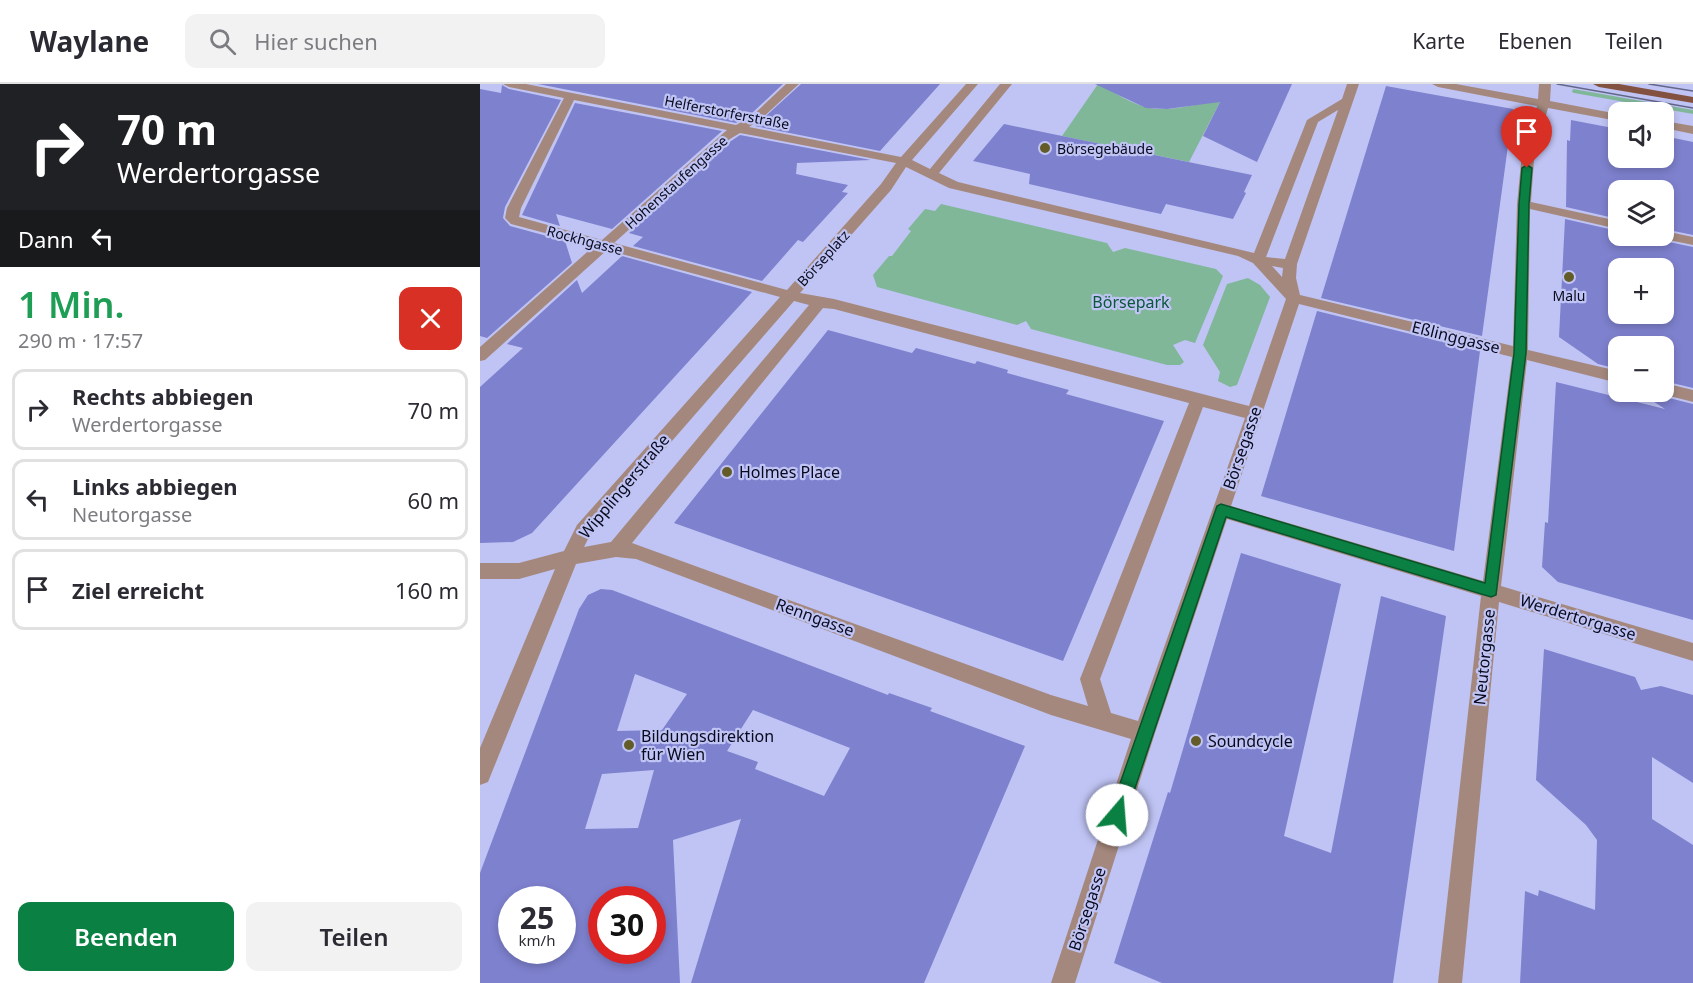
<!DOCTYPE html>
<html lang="de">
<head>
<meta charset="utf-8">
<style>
  body { margin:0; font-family:"Noto Sans",sans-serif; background:#f2f2f3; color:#2b2b33; height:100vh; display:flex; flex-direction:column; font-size:22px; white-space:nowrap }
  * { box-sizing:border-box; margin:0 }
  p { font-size:20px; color:#7c7c81 }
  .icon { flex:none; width:33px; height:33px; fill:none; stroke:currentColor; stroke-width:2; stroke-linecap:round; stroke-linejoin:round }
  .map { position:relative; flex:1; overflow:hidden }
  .drawer { display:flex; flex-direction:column; background:#fff; width:480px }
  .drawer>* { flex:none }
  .guide { background:#202124; color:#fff; overflow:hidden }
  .tools { position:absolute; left:1128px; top:18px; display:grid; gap:12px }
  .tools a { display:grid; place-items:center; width:66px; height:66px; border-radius:12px; background:#fff; box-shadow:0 3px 9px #0003; font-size:30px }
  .speed { position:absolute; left:18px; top:802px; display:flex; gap:12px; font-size:30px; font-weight:700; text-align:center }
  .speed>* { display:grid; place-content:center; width:78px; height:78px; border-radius:50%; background:#fff; box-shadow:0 3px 9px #0003; line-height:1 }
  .speed small { font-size:15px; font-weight:400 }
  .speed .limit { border:9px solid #d22; background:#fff; color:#111 }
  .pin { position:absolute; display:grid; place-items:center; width:51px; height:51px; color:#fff; margin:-62px -26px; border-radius:50% 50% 50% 0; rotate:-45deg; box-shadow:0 0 6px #0007 }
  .pin .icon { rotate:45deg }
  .me { position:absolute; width:66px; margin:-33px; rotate:18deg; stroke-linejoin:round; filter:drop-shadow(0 0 4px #0008) }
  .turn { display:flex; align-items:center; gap:21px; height:126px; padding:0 18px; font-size:27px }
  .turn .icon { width:78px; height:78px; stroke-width:2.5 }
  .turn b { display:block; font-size:42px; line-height:51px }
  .then { display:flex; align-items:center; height:57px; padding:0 18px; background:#0003; gap:12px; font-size:22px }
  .round { display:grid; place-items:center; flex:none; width:63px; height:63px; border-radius:12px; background:#f2f2f3 }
  .summary { display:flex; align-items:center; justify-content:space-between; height:102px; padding:0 18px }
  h1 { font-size:36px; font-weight:600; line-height:45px; color:#1e9e55 }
  .action { display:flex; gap:12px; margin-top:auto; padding:12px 18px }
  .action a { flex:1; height:69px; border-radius:12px; background:#0b8043; color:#fff; font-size:24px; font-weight:600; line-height:69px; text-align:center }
  .action a+a { background:#f2f2f3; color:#2b2b33 }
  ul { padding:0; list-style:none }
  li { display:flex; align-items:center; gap:18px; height:81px; margin:0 12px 9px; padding:0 6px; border:3px solid #e1e1e2; border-radius:12px }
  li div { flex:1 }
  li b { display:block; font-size:22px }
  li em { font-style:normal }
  header { display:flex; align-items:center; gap:36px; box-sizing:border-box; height:84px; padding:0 30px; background:#fff; border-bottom:2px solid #e1e1e2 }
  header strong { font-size:28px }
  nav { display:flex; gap:33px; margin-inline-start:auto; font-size:21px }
  .search { width:420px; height:54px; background:#f2f2f3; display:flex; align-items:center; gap:15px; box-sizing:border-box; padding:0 21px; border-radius:12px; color:#7c7c81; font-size:22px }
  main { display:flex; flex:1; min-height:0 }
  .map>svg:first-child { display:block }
</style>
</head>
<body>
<header>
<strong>Waylane</strong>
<div class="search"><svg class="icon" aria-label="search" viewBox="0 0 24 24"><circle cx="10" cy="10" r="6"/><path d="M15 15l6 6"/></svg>Hier suchen</div>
<nav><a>Karte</a><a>Ebenen</a><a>Teilen</a></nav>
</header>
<main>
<section class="drawer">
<div class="guide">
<div class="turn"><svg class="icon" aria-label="right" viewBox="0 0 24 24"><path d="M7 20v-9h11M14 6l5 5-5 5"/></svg><div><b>70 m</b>Werdertorgasse</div></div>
<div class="then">Dann<svg class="icon" aria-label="left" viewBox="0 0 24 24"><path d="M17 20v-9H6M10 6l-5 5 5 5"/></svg></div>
</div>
<div class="summary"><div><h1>1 Min.</h1><p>290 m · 17:57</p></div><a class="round" style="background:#d93025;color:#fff"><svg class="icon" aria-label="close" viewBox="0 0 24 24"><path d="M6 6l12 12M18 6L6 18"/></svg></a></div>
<ul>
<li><svg class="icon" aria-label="right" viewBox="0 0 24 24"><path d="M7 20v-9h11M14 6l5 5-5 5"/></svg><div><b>Rechts abbiegen</b><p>Werdertorgasse</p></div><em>70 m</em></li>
<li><svg class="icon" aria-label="left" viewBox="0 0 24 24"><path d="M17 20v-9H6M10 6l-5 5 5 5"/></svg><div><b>Links abbiegen</b><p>Neutorgasse</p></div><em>60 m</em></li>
<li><svg class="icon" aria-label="arrive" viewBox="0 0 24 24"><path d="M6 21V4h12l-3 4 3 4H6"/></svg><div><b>Ziel erreicht</b></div><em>160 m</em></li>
</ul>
<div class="action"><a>Beenden</a><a>Teilen</a></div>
</section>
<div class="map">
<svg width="1213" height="899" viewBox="0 0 1213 899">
  <rect width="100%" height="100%" fill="#bfc4f4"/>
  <path fill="#80b799" d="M618,0c17,8 34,21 52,24 24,4 48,-5 71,-8l-32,62 -127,-26z
    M1093,5l120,21v4l-119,-21 -2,-1z
    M461,120l166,39 6,9 12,-4 91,21 7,7 -28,67 -10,-3 -12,5 11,17 -4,3h-13l-136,-36 -5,-8 -9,4 -140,-38 -4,-12 16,-19h3l19,-25 -3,-2 17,-20 10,2z
    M768,194l12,7 10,12 -33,88 -7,2 -12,-6 2,-9 -17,-27 24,-61z"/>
  <path fill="#7e81ce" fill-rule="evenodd" d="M58,0h245l-32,30 -15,9z
    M321,0h139l-60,67 -125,-25z
    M615,0h197l-35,78 -54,-26 17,-34 -53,7 -21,-1z
    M22,1l7,4 52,11 -56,107 -2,11 7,8 55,15 7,22 -85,75 -7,-2v-247l21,4z
    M906,2l127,23 -31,227 -161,-38z
    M95,19l147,28 -110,98 -56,-15 4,12 -38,-11z
    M1091,36l47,9v29h46v-22l29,6v93l-29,-6v-39h-46v29l-52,-12 1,-67 3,1z
    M524,40l194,40 54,11 -8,17 2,1 -13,26 -67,-15 -5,10 -23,-5 -109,-25 1,-10 -57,-13z
    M260,51l131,25 -74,3 -1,11 52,11 -6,7 6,1 -45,49 -5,-2 -36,41 -129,-35 10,-9 -14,-4 102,-92z
    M1085,135l53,12v5h38l3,4 34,7v141l-29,-7v-35h-46v23l-20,-5 -39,-27zM1138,184h46v46h-46z
    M142,172l130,36 -220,241 -19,9 -33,1v-156l43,-39 -16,-4 70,-64 5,13z
    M837,227l163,40 -26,200 -193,-55z
    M348,246l84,23 4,-5 59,16 2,-3 31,9 -1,3 62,17 -3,4 98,27 -101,240 -389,-138z
    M1076,298l109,27 -26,-17h16l2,3 36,9v216l-135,-38 -16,-15 3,-45 3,1z
    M761,469l100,31 -57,252 47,17 50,-257 65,20 -53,367h-231l-48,-20 54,-171 2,1z
    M121,505l11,1 276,105 1,-2 43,15 -2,3 95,35 -101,237h-233l50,-164 -68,21 7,143h-200v-110l99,-264 9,-14zM155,590l52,20 -25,36 -45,1zM273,626l97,38 -26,48 -69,-27 3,-7 -31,-11zM174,686l-16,58 -53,1 17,-55zM32,816h50v51h-50zM122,816h50v51h-50z
    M1064,565l91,28 6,13 20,-4 32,9v88l-41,-26v62l41,26v138h-173l5,-92 13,5 1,-6 56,20 2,-70 -11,-15 -50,-45z"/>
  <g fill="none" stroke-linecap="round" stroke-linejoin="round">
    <path fill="#a5887d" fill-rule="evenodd" d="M23,0h23l210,41 16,-9 34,-32h13l-39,36 -11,7 152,30 65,-73h12l-66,76 18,9 70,-85h12l-73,89 19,9 296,71 53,-133 35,-21 5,-15h12l-62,180 -1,14 4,17 213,51 4,-142 7,-72 8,-11 5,-15 -99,-19 -6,-3h24l82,15 1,-15h12l-1,17 68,13v7l-70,-13 -4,14 -8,10 -5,70 87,19v8l-88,-20 -2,141 90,21v12l-91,-23 -26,226 192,57v18l-194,-59 -37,381h-24l43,-387 -254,-77 -72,214 -80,250h-24l80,-244 -80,-24 -415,-156 -20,-2 -40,7 -88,218 -8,3v-37l75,-179 -36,10h-39v-16h39l45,-12 13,-26 203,-228 -173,-47 -122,110 -5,1v-14l114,-101 -83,-22 -6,-6 2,-10 57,-110 -55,-11zM94,16l153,30 -125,110 -83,-23 2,-9zM858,26l-53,149 -19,-2 52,-135zM260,49l156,30 -15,21 -94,106 -173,-47 116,-104zM426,83l43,21 289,68 15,7 33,36 -37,107 -415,-107 -34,-6 91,-103zM792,182l11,2 -1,9zM314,217l15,4 -198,237 -27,5 6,-12zM819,220l213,53 -29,224 -252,-75zM343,224l11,1 355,94 -109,276 8,27 -37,-11 -419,-152zM723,323l42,11 -107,303 -27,-8 -11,-34z
      M1184,37l29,5v8l-29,-6z
      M1184,147l29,6v8l-34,-7 -1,-2h6z
      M1184,299l29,7v12l-35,-9 -1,-1h7z"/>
    <path fill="#83513f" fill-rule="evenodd" d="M1113,0h26l74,13v6l-94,-16z"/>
    <path stroke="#636688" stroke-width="1.5" d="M1077,0l136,24
      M1169,0l44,7"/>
  </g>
  <path fill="#0b8043" stroke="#07532c" stroke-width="1.5" d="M1047,81l5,3 -3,36 -3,149 -30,242 -5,2 -265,-80 -100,298 -3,6 -6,3 -6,-3 -2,-6 108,-309 4,-2 264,79 29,-230 5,-149 3,-36z"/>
  <g fill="#645c28" stroke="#bfc4f4" stroke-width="2">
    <circle cx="565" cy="64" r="6"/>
    <circle cx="1089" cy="193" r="6"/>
    <circle cx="247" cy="388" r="6"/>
    <circle cx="716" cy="657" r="6"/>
    <circle cx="149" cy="661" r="6"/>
  </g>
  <g text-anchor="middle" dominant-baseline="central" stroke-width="4.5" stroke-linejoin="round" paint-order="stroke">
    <g font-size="14" fill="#09091d" stroke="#bfc4f4">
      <text transform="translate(247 28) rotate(11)">Helferstorferstraße</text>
      <text transform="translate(196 98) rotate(-42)">Hohenstaufengasse</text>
      <text transform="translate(105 156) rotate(15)">Rockhgasse</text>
      <text transform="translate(343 174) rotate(-48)">Börseplatz</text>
    </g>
    <g font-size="14" fill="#09091d" stroke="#bfc4f4" text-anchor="start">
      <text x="577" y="64">Börsegebäude</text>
      <text x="1089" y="211" text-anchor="middle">Malu</text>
    </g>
    <g font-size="16" fill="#0a5739" stroke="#bfc4f4">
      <text x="651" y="218">Börsepark</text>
    </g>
    <g font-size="16" fill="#09091d" stroke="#bfc4f4">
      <text transform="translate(976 253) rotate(14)">Eßlinggasse</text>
      <text transform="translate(762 364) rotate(-71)">Börsegasse</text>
      <text transform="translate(144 402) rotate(-50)">Wipplingerstraße</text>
      <text transform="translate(335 533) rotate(20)">Renngasse</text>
      <text transform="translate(1098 533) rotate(17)">Werdertorgasse</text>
      <text transform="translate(1004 573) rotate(-84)">Neutorgasse</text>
      <text transform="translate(607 825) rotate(-72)">Börsegasse</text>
    </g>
    <g font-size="16" fill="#09091d" stroke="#bfc4f4" text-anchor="start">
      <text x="259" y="388">Holmes Place</text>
      <text x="161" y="652">Bildungsdirektion<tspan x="161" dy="18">für Wien</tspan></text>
      <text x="728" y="657">Soundcycle</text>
    </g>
  </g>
</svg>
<div class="tools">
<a><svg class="icon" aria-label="sound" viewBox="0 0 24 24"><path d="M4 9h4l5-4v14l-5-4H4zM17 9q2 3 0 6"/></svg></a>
<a><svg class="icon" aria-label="layers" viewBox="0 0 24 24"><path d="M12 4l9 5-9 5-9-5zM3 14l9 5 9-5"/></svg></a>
<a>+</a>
<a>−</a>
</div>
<div class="speed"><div>25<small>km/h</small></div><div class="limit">30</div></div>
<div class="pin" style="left:1047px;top:84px;background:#d93025"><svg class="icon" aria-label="arrive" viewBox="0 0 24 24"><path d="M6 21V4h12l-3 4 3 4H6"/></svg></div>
<svg class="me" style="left:637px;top:731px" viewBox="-20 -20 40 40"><circle r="19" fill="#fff"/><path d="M0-13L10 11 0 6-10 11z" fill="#0b8043"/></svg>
</div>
</main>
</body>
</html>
